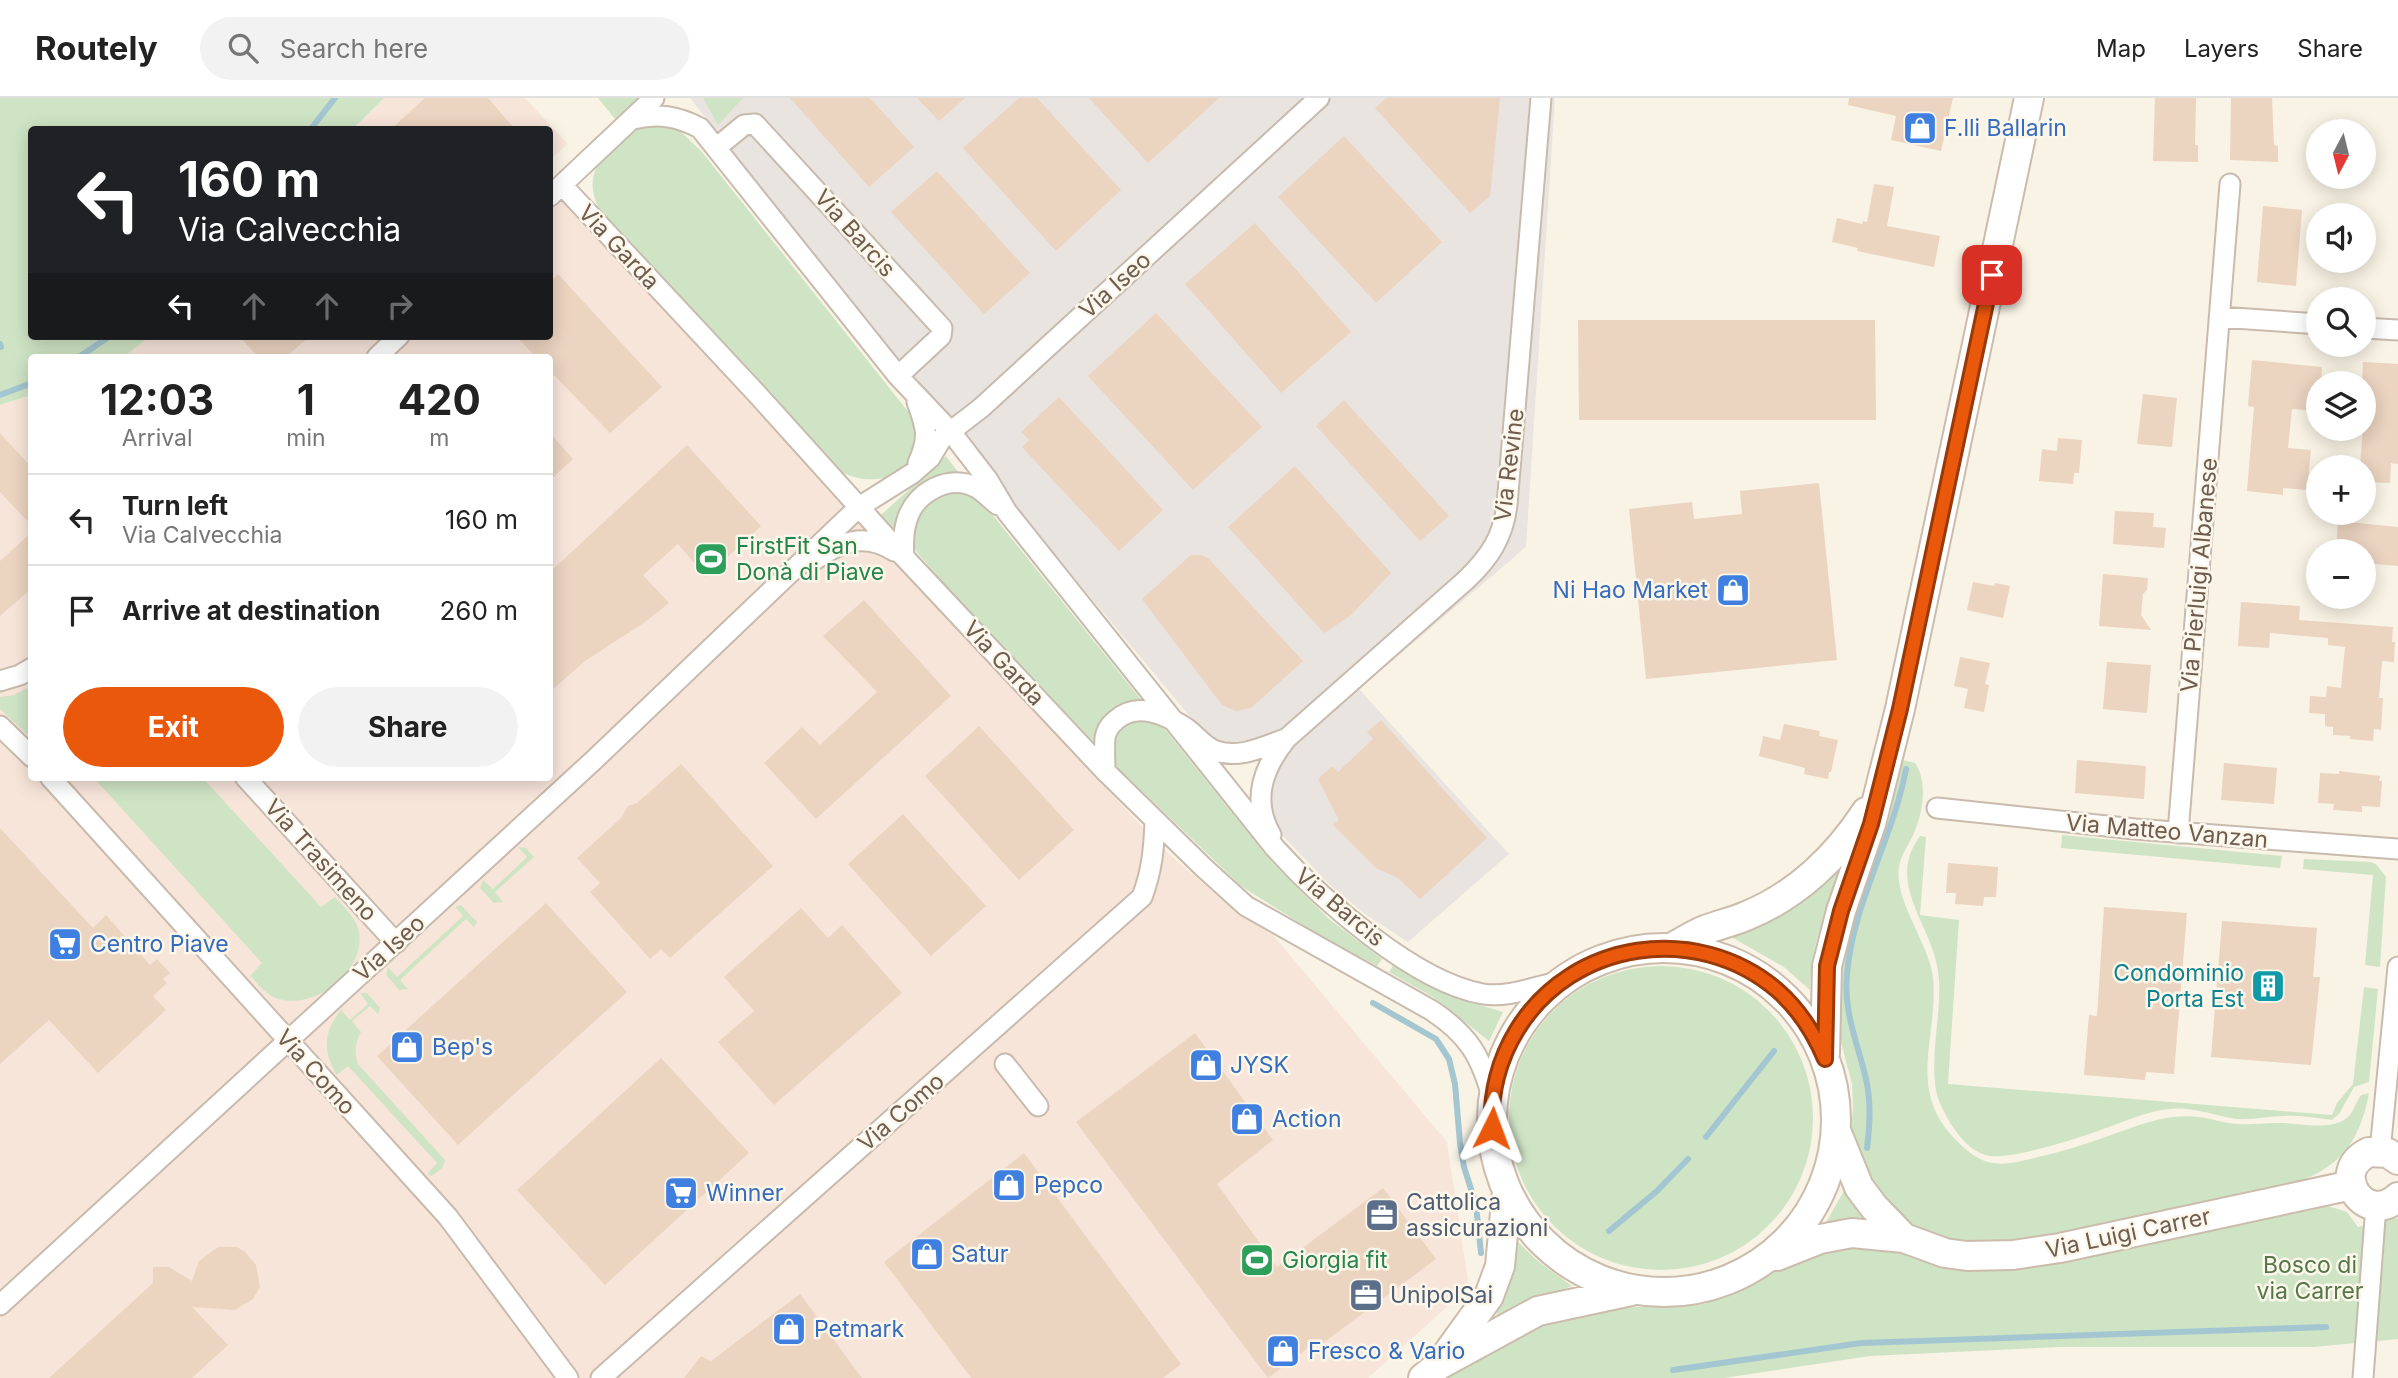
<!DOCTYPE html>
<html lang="en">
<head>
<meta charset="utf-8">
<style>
  body { margin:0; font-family:Inter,sans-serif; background:#f2f2f2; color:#222; height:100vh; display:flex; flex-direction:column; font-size:26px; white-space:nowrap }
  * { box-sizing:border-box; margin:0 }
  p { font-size:23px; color:#767676 }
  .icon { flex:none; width:38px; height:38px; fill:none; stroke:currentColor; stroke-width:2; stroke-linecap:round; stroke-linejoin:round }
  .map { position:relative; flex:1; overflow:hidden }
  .details { position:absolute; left:28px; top:256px; width:525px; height:427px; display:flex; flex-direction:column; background:#fff; border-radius:7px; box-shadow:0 4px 18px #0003 }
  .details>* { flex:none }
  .hud { position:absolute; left:28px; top:28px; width:525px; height:214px; border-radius:7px; box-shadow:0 4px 18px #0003; background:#202124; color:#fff; overflow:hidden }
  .needle { width:46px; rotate:187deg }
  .tools { position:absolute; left:2306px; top:21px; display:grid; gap:14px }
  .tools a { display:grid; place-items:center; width:70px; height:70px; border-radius:50%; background:#fff; box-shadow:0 4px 18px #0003; font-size:35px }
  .pin { position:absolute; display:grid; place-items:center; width:60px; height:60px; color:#fff; margin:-30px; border-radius:14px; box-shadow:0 4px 10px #0006 }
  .me { position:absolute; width:77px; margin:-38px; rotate:3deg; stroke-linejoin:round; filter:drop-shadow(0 0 5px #0008) }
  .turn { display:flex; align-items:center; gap:24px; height:147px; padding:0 35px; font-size:32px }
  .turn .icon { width:91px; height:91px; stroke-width:2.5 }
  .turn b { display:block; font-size:49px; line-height:60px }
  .lanes { display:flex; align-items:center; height:66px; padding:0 35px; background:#0003; justify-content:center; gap:35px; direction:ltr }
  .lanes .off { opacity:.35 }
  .eta { display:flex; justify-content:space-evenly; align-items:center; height:119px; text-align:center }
  .eta b { font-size:42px; font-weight:700; line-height:49px }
  .cta { display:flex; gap:14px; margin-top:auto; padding:14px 35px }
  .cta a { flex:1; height:80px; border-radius:42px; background:#ea580c; color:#fff; font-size:28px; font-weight:700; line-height:80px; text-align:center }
  .cta a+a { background:#f2f2f2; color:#222 }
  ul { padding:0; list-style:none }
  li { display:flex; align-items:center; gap:21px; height:91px; padding:0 35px; border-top:2px solid #e0e0e0 }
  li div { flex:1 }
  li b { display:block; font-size:26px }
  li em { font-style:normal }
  header { display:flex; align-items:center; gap:42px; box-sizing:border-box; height:98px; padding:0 35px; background:#fff; border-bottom:2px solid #e0e0e0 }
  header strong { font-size:33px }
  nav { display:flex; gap:38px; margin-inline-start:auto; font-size:24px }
  .search { width:490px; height:63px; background:#f2f2f2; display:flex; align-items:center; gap:18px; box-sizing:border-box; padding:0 24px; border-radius:38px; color:#767676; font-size:26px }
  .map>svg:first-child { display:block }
</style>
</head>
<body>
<header>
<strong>Routely</strong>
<div class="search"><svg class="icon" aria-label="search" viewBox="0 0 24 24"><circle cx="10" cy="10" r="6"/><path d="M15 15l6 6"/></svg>Search here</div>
<nav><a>Map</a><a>Layers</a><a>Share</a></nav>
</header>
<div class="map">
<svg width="2398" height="1280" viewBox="0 0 2398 1280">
  <rect width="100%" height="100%" fill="#f9f3e5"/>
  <path fill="#f8e5da" d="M384,0h141l43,46 -18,16v-30h-197z
    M550,87l205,222 95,107 310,332 68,59 45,30 174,207 22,145 -101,91h-1368v-973l31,-10 1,382h518v-420h-426l26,-21h400z"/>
  <path fill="#e9e4df" d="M690,0h865l-29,449 -167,142 150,165 -101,88 -43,-28 -35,-29 -50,-52 -15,-33 15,-46 -68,-11 -196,-235 -53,-70 -95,-115z"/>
  <path fill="#cfe4c5" d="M0,0h384l-31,31 -321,1v206h118l-26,21h-92l-1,38 -31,10z
    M598,0h41l-24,21z
    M703,0h40l-25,27z
    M653,24l23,5 26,25 208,262c2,7 5,15 5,22 0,45 -47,53 -79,33l-232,-251c-18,-30 -15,-50 11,-73 13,-12 22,-18 38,-23z
    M946,358l12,16c-36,5 -53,22 -64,57l-13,-14z
    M956,391l16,6 15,13 283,352 59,59 53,40 -5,7 -55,-29 -81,-51 -122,-117 -142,-146 -61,-72 -5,-19 12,-25 15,-13z
    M31,588v52l-31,-29v-12l14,-2z
    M1899,661l16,4c13,18 8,50 -1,70 -5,12 -13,21 -15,34 -5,34 29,74 34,110 6,59 -27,110 21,161 10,10 20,20 34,24 13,4 29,0 42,-3 27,-6 54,-14 81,-24 28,-10 56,-22 87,-18 14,1 27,7 41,7 13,1 25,-1 37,-1 20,-1 50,8 68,-3 10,-6 11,-17 17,-25l8,-2c-10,52 -30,75 -79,92l-264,55 -34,3 -29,-1 -29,-5 -20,-10 -18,-11 -19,-19 -26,-61 2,-30 -1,-22 -13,-49 -7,-43z
    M93,679h109l119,130 14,-10c9,10 22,22 24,35 7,39 -44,78 -80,67 -12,-3 -20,-14 -29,-23l12,-13z
    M2062,737l220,21 -2,12 -219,-20z
    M1920,738l6,1 -6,78 39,5 -11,164 384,31 5,-12 16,-19 11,-97 14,2 -9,93 -15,5 -15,27 -7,6c-16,-2 -32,-5 -47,-4 -16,0 -33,4 -48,3 -23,-3 -44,-13 -68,-10 -21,2 -41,11 -60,18 -30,11 -61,21 -92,27 -8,1 -18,3 -26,2 -18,-2 -31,-18 -40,-32 -6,-10 -13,-22 -15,-34 -6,-37 5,-73 3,-110 -2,-52 -56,-94 -19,-144z
    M518,749l8,1 8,9 -39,35 8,10 -9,1 -14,-15 3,-8 10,9 34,-32z
    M1847,761c-19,46 -36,81 -37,131l-26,-23 -53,-30 26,-16z
    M2304,761l66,3 6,2 10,13 -6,90 -15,-2 8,-90 -70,-6z
    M461,807l16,17 -3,5 -8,-8 -66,61 8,9 -9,1 -13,-15 2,-8 9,10 66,-61 -8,-9z
    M1394,866l69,36 40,12 -14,29 -56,-44 -44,-25z
    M1509 1020a152 152 0 1 1 304 0a152 152 0 1 1-304 0Z
    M360,895h7l13,15 -2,6 -8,-8 -18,15 9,11c-6,11 -7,19 -3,32l87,96 -2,7 -11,9 -5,-2 10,-11 -89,-97 -11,9c-15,-23 -13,-45 4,-65l9,10 18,-16z
    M1846,1089l9,19 12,16 -43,4z
    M2328,1108l19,6 11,15 40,-9v121l-84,8h-253l-191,9 -146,22h-276l66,-46 78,-23 112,-5 107,-51 32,-10 30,2 73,23 46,3 43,-5 254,-54z
    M1517,1143l22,21 33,24 -76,29c12,-24 18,-48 21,-74z"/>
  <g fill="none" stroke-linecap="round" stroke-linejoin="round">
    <path stroke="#a4c6d0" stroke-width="6" d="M310,32l25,-32
      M0,246l1,3
      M79,259l31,-21
      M0,297l32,-12
      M1373,905l63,36 13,20 6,25 5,59 4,24 12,38 5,48
      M1706,1039l68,-86
      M1867,1050c3,-22 4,-47 -1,-69 -8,-35 -23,-67 -19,-105 6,-72 46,-135 59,-205
      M1609,1133l48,-40 31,-32
      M1673,1272l188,-27 465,-16"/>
  </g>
  <path fill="#ebd4c0" d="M425,0h63l28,32h-126z
    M790,0h80l44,49 -45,40z
    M917,0h48l-26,23z
    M1019,0h18l84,92 -65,61 -93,-103z
    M1089,0h130l-71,65z
    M1386,0h114l-10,98 -20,17 -95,-105z
    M1849,0h104l-12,53 -50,-11 5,-24 -48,-11z
    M2155,0h41l-1,47h3v17l-45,-1z
    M2231,0h41l2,47 4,1v16l-48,-2z
    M1344,38l98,106 -66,61 -98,-106z
    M937,73l93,102 -46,41 -93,-102z
    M1874,86l20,3 -7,39 53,10 -6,31 -77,-16 1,-3 -26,-6 5,-24 25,6 1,-3 4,1z
    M2263,108l39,4 -6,76 -39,-4z
    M1255,125l96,109 -70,61 -96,-109z
    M558,176l104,113 -52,46 -60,-62v-14h-14l-20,-21h34v-54z
    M1156,215l106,114 -69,63 -105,-114z
    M1578,222h297l1,100h-297z
    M239,238h71l-24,21h-28z
    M2252,262l70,7 -1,16h-2v28l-27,-2 -4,39 23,2 -4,40 -24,-2v7l-36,-4 7,-84 -6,-1z
    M2363,264l35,2v100l-7,-1 -1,20 -26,-1v-15h-4l6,-82 -4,-2z
    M2143,296l34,4 -5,49 -35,-3z
    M1059,299l104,113 -44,41 -97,-104 7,-7 -8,-8z
    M1344,302l105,116 -29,25 -104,-115z
    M0,335l32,35v58l-32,-34z
    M550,335l23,26 -23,21z
    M2058,340l24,2 -3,33h-5l-1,11 -34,-3 3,-32 15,2z
    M687,347l74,81 -55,51 -28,-33 -35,31 26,28 -24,19 -60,39 -35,31v-120z
    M1295,368l96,107 -41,43 -26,17 -96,-106z
    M1819,385l18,177 -191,19 -17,-170 63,-7 2,17 48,-5 -2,-23z
    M2115,413l39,2 -1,14 13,1 -2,20 -51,-4z
    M2338,423l60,6v39l-34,-3v-12h-28z
    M32,434v56l-32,28v-55z
    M1191,457h10l7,3 95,103 -52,47 -15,3 -14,-6 -80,-106z
    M2103,476l45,4 -1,12 -4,4 -2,21 10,15 -52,-4z
    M1973,484l21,4 1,-3 15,3 -7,32 -36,-8z
    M864,502l87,96 -135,123 -52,-56 38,-36 18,18 57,-53 -54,-56z
    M2241,504l59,4 -1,14 94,7 -1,15h3l-1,20 -12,-1 -3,37h4l-2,32 -7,-1 -1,12 -23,-2v-3l-17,-1v-8l-8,-1v-12l-16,-1 1,-17 16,1 1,-11 14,2 4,-41 -17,-2v-7l-58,-5 -1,15 -31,-2z
    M1960,559l30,6 -5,21 4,1 -5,27 -20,-4 4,-19 -14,-3z
    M2107,564l44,3 -4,48 -44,-4z
    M1381,622l106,118 -67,61 -22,-21 -22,-10 -43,-43 6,-5 -21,-41 14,-13 6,6 35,-33 -6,-7z
    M1784,626l36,7 -1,5 19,4 -7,32h-2l-1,7 -24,-5 1,-6 -46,-12 4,-20 17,4z
    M979,628l95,104 -55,50 -94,-104z
    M2077,662l69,6 -2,33 -69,-6z
    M2224,665l53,5 -3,36 -53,-4z
    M681,666l92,102 -103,92 -9,-9 -11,10 -60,-67 10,-9 -23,-25 44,-40 7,-12 9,-3z
    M2339,673l41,5 -1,5h3l-2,26 -18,-1v6l-29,-2 1,-6 -16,-1 2,-30 19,1z
    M903,716l83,92 -55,50 -83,-92z
    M0,730l93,100 13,-13 44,50 7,-6 13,14 -7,6 4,4 -14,13 13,14 -68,63 -49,-53 -49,44z
    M1948,765l50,4 -2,30h-12l-1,9 -28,-2 1,-11h-10z
    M546,805l81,89 -169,153 -81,-89z
    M2104,809l83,6 -13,161 -28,-2 -1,8 -61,-5 5,-60 8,1z
    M801,810l27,30 14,-13 60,68 -128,112 -56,-63 36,-31 -30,-34z
    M2222,823l95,7 -4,49h7l-9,88 -100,-8z
    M1195,935l78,107 -56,44 60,83 106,-79 53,71 -113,84 -3,-4 -52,39 -192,-256z
    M661,960l88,95 -144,132 -88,-95z
    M1024,1055l157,211 -18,14h-192l-87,-116z
    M218,1149h19l8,5 11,13 4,22 -7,12 -18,11 -43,-3 36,38 -36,33h-143l104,-95v-16h16l23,14 7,-20z
    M800,1196l62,84h-178l17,-22 10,5z"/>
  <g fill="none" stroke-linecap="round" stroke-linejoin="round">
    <g stroke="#c8bbad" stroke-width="23">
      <path id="street" d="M633,21c25,-6 44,-3 67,9l198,248 53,56 37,48 19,32 268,336c46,51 139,134 208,146 26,4 53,-8 79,-13
        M716,50l28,-23 11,-1 187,204 -1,8 -43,40
        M562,87l195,209 147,163 201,214 98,96 43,39 185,104c38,25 50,46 62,90
        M550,98l104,-98
        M2220,219l99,7
        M2364,230l34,2
        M377,259l22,-21
        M917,304c9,25 13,35 1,61
        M904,459c-1,-13 -1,-25 3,-37 8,-28 43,-47 70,-32 7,4 14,12 21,17
        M813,463c27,-19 51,-29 81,-10
        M0,583l20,-6 12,-7
        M0,628l32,31
        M1105,673c0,-10 -1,-22 0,-33 1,-7 6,-14 11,-18 21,-19 49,-6 70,8 10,7 18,19 30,23 23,8 47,-4 69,-12
        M50,679l398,440 120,161
        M245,679l151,166
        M1937,710l198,21 263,20
        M2178,735l52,-649
        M1271,737c-20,-35 -8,-67 15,-96l180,-159c23,-22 37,-42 41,-75l34,-407
        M1005,966l33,42
        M2380,1053l18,-184
        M0,1207l594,-545 265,-253 54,-34 17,-15 12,-20 39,-30 338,-310
        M601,1280l541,-481c10,-26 12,-49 13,-76
        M2363,1280l13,-173"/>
    </g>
    <g stroke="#cbbcac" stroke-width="32">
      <path id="secondary" d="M1492 1022a172 172 0 1 1 344 0a172 172 0 1 1-344 0Z
        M1671,850c11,-6 22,-13 34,-18 13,-5 27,-8 41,-14 50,-20 91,-59 120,-104
        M1825,955l2,-87 14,-55 30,-87 29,-115 129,-611
        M1837,1035l22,54 15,20 30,31
        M2398,1062l-10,-7 -19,-1c-42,20 -3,75 29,45
        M1777,1158l43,-17 32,-6 52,5 41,15 22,3 46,-1 47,-7 292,-63
        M1447,1256l42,-58 11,-30 7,-75
        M1423,1280l16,-13 99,-54 93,-20"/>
    </g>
    <use href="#street" stroke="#fff" stroke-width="19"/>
    <use href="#secondary" stroke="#fff" stroke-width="28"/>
  </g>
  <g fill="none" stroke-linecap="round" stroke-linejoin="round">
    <g stroke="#983908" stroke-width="18">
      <path id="route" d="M1492,1030c-2,-34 7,-69 25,-98 55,-90 180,-108 260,-40 22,19 37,43 48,69l2,-93 14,-55 30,-87 29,-115 92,-434"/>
    </g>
    <use href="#route" stroke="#ea580c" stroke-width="12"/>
  </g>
  <defs>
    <g id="shop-square" transform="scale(1.75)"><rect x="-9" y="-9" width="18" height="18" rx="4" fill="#3f7fe0" stroke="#fcf7ea"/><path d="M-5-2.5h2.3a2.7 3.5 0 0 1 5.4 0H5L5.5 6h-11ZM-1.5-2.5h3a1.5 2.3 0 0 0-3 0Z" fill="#fff"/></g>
    <g id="stadium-square" transform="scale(1.75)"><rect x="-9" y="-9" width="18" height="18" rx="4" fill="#2e9e5b" stroke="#fcf7ea"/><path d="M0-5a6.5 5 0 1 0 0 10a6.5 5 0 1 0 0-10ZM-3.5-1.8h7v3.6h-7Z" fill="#fff"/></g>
    <g id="supermarket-square" transform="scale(1.75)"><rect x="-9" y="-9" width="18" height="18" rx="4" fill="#3f7fe0" stroke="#fcf7ea"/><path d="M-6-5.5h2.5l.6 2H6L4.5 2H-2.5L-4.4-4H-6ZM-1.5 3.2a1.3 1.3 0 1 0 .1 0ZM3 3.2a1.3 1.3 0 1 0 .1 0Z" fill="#fff"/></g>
    <g id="building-square" transform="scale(1.75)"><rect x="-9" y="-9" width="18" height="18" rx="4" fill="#0f9aa8" stroke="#fcf7ea"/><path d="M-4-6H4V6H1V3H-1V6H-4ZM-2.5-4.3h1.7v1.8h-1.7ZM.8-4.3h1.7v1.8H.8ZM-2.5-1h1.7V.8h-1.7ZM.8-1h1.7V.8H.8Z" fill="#fff"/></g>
    <g id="office-square" transform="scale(1.75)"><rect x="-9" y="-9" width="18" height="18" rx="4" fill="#5c6f8a" stroke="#fcf7ea"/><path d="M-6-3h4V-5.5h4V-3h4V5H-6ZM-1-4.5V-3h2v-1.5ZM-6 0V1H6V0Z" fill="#fff"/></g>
  </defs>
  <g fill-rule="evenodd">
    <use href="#shop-square" x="1920" y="30"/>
    <use href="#stadium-square" x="711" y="461"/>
    <use href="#shop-square" x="1733" y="492"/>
    <use href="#supermarket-square" x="65" y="846"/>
    <use href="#building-square" x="2268" y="888"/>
    <use href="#shop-square" x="407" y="949"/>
    <use href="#shop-square" x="1206" y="967"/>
    <use href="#shop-square" x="1247" y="1021"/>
    <use href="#shop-square" x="1009" y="1087"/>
    <use href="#supermarket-square" x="681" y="1095"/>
    <use href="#office-square" x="1382" y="1117"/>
    <use href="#shop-square" x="927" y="1156"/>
    <use href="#stadium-square" x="1257" y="1162"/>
    <use href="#office-square" x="1366" y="1197"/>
    <use href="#shop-square" x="789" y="1231"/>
    <use href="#shop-square" x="1283" y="1253"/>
  </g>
  <g text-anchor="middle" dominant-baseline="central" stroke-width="5" stroke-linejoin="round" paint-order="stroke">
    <g font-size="23" fill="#366cbe" stroke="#fcf7ea" text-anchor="start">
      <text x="1944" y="30">F.lli Ballarin</text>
      <text x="1708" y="492" text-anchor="end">Ni Hao Market</text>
      <text x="90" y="846">Centro Piave</text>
      <text x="432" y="949">Bep's</text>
      <text x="1230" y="967">JYSK</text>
      <text x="1272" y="1021">Action</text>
      <text x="1034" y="1087">Pepco</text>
      <text x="706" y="1095">Winner</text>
      <text x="951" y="1156">Satur</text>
      <text x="814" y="1231">Petmark</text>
      <text x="1308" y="1253">Fresco &amp; Vario</text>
    </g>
    <g font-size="23" fill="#6e5c4e" stroke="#fcf7ea">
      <text transform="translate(855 135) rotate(48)">Via Barcis</text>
      <text transform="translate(619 149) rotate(47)">Via Garda</text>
      <text transform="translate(1115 187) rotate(-42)">Via Iseo</text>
      <text transform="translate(1509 367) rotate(-83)">Via Revine</text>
      <text transform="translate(2199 477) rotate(-85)">Via Pierluigi Albanese</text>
      <text transform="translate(1004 565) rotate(47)">Via Garda</text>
      <text transform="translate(2167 733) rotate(5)">Via Matteo Vanzan</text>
      <text transform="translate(321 762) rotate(48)">Via Trasimeno</text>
      <text transform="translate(1340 809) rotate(40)">Via Barcis</text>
      <text transform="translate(389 850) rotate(-42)">Via Iseo</text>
      <text transform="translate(316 974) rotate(48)">Via Como</text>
      <text transform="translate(901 1014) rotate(-41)">Via Como</text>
      <text transform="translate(2128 1135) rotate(-12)">Via Luigi Carrer</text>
    </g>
    <g font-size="23" fill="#27864d" stroke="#fcf7ea" text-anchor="start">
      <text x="736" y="448">FirstFit San<tspan x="736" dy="26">Donà di Piave</tspan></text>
      <text x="1282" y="1162">Giorgia fit</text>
    </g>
    <g font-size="23" fill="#0d838f" stroke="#fcf7ea" text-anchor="end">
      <text x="2244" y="875">Condominio<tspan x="2244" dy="26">Porta Est</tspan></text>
    </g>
    <g font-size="23" fill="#4e5e75" stroke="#fcf7ea" text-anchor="start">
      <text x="1406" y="1104">Cattolica<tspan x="1406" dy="26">assicurazioni</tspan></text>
      <text x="1390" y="1197">UnipolSai</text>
    </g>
    <g font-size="23" fill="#54784a" stroke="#fcf7ea">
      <text x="2310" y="1167">Bosco di<tspan x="2310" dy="26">via Carrer</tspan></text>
    </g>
  </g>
</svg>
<div class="tools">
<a><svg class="needle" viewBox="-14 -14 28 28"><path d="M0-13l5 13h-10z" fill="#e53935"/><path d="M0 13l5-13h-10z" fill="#767676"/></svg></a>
<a><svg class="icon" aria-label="sound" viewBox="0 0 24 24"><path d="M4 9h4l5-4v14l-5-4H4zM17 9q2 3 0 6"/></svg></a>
<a><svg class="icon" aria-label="search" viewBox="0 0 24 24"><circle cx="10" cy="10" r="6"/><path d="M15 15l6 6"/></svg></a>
<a><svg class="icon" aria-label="layers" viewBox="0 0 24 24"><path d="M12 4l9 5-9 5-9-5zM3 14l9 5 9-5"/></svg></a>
<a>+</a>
<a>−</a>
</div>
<div class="pin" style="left:1992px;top:177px;background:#d93025"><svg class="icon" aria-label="arrive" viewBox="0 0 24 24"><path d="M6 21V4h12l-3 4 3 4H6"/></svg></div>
<svg class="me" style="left:1492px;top:1030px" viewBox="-20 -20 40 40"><path d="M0-17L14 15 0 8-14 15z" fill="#ea580c" stroke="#fff" stroke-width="4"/></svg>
<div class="hud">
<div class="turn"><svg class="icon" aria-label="left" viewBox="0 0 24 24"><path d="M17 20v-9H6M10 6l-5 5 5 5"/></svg><div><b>160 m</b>Via Calvecchia</div></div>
<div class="lanes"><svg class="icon" aria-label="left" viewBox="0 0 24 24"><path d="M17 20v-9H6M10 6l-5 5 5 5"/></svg><svg class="icon off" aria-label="ahead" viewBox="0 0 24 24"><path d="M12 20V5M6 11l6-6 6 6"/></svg><svg class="icon off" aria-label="ahead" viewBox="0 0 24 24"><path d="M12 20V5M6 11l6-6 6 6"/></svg><svg class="icon off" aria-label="right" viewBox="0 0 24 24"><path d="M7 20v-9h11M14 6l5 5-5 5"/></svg></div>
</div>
<section class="details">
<div class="eta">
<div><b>12:03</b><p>Arrival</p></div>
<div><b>1</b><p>min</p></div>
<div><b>420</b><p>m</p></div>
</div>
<ul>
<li><svg class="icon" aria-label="left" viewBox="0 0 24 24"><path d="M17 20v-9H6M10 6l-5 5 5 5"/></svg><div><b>Turn left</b><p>Via Calvecchia</p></div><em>160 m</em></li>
<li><svg class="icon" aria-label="arrive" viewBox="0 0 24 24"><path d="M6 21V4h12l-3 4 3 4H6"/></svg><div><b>Arrive at destination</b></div><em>260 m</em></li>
</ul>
<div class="cta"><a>Exit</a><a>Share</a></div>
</section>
</div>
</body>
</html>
